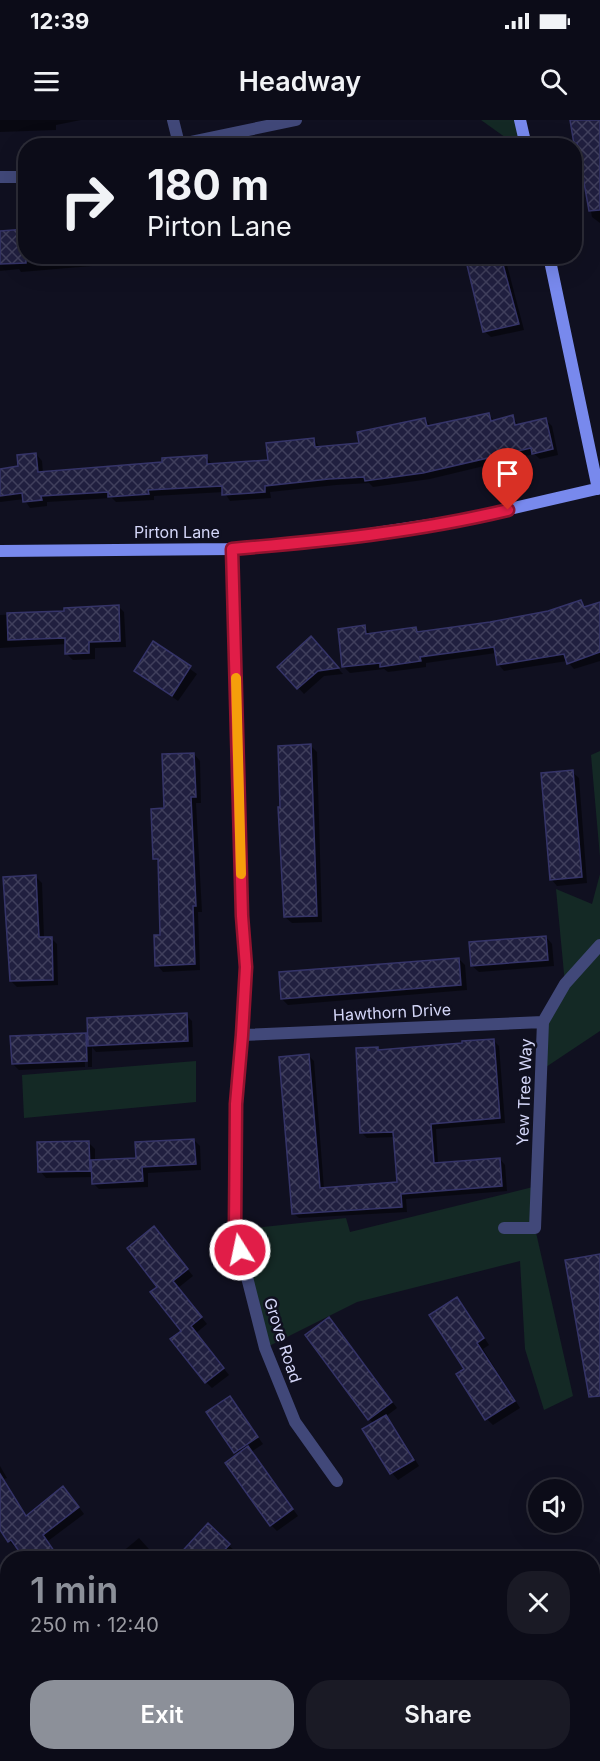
<!DOCTYPE html>
<html lang="en">
<head>
<meta charset="utf-8">
<style>
  body { margin:0; font-family:Inter,sans-serif; background:#1a1a25; color:#f1f3f6; height:100vh; display:flex; flex-direction:column; font-size:22px; white-space:nowrap }
  * { box-sizing:border-box; margin:0 }
  p { font-size:20px; color:#9a9ba2 }
  .icon { flex:none; width:33px; height:33px; fill:none; stroke:currentColor; stroke-width:2; stroke-linecap:round; stroke-linejoin:round }
  .map { position:relative; flex:1; overflow:hidden }
  .drawer { position:absolute; left:0px; top:1431px; width:600px; height:210px; display:flex; flex-direction:column; background:#0c0c18; border-radius:24px 24px 0 0; box-shadow:0 6px 24px #0002,0 0 0 2px #2c2c37 }
  .drawer>* { flex:none }
  .banner { position:absolute; left:18px; top:18px; width:564px; height:126px; border-radius:24px; box-shadow:0 6px 24px #0002,0 0 0 2px #2c2c37; background:#0c0c18; color:#f1f3f6; overflow:hidden }
  .controls { position:absolute; left:528px; top:1359px; display:grid; gap:12px }
  .controls a { display:grid; place-items:center; width:54px; height:54px; border-radius:50%; background:#0c0c18; box-shadow:0 6px 24px #0002,0 0 0 2px #2c2c37; font-size:30px }
  .pin { position:absolute; display:grid; place-items:center; width:51px; height:51px; color:#fff; margin:-62px -26px; border-radius:50% 50% 50% 0; rotate:-45deg; box-shadow:0 0 6px #0007 }
  .pin .icon { rotate:45deg }
  .me { position:absolute; width:66px; margin:-33px; rotate:350deg; stroke-linejoin:round; filter:drop-shadow(0 0 4px #0008) }
  .turn { display:flex; align-items:center; gap:21px; height:126px; padding:0 30px; font-size:27px }
  .turn .icon { width:78px; height:78px; stroke-width:2.5 }
  .turn b { display:block; font-size:42px; line-height:51px }
  .round { display:grid; place-items:center; flex:none; width:63px; height:63px; border-radius:24px; background:#1a1a25 }
  .overview { display:flex; align-items:center; justify-content:space-between; height:102px; padding:0 30px }
  h1 { font-size:36px; font-weight:600; line-height:45px; color:#8c9099 }
  .button { display:flex; gap:12px; margin-top:auto; padding:12px 30px }
  .button a { flex:1; height:69px; border-radius:24px; background:#8c9099; color:#fff; font-size:24px; font-weight:600; line-height:69px; text-align:center }
  .button a+a { background:#1a1a25; color:#f1f3f6 }
  .status { display:flex; justify-content:space-between; align-items:center; height:42px; padding:0 30px; background:#0c0c18; direction:ltr }
  .status svg { height:16px; fill:currentColor }
  header { display:flex; justify-content:space-between; align-items:center; height:78px; padding:0 30px; background:#0c0c18; font-size:27px; font-weight:600 }
  .map>svg:first-child { display:block }
</style>
</head>
<body>
<div class="status"><b>12:39</b><svg viewBox="0 0 49 12"><path d="M0 12V9h3v3zM5 12V6h3v6zM10 12V3h3v9zM15 12V0h3v12zM26 1h20v11H26zM47 4h2v5h-2z"/></svg></div>
<header><svg class="icon" aria-label="menu" viewBox="0 0 24 24"><path d="M4 6h16M4 12h16M4 18h16"/></svg>Headway<svg class="icon" aria-label="search" viewBox="0 0 24 24"><circle cx="10" cy="10" r="6"/><path d="M15 15l6 6"/></svg></header>
<div class="map">
<svg width="600" height="1641" viewBox="0 0 600 1641">
  <defs>
    <pattern id="forest-firs" width="22" height="20" patternUnits="userSpaceOnUse" patternTransform="scale(1.5)"><rect width="22" height="20" fill="#142925"/><path d="M5 1l3.5 6h-7zM16 11l3.5 6h-7z" fill="#354745"/></pattern>
    <pattern id="building-cross-hatch" width="8" height="8" patternUnits="userSpaceOnUse" patternTransform="scale(1.5)"><rect width="8" height="8" fill="#201f3f"/><path d="M0 0l8 8M0 8l8-8" fill="none" stroke="#403f5c"/></pattern>
  </defs>
  <rect width="100%" height="100%" fill="#101020"/>
  <path fill="#142925" d="M481,0h39l6,25h-10z
    M600,631v106l-9,-102z
    M600,754v157l-60,40 3,-49 22,-38 -9,-95 36,15z
    M196,941v41l-172,16 -2,-43z
    M537,1066l-2,42 38,168 -29,14 -19,-61 -5,-88 -163,41 -92,46 -30,-118 111,-12 4,14z
    M0,1514l8,10v110l-4,2 -4,-5z"/>
  <path fill="url(#forest-firs)" d="M8,1634h37l5,7h-43l-3,-5z"/>
  <path fill="#0007" d="M0,0h81l-25,5v5l-56,2z
    M571,0h29v103l-8,-6 -13,-70 -4,-4z
    M437,20l9,6h-13z
    M0,114l26,22h82l-17,4 1,6 -71,6 -2,-3 -19,2z
    M459,136h36l1,4 5,-1 6,6 17,65 -33,7 -7,-6 -17,-73 -5,1z
    M489,295l6,6 17,-4 7,8 26,-6 7,7 6,29 -18,4 -6,-5 -104,25 -57,8 -4,-4 -33,2 -66,7 1,6 -41,3 -6,-9 -70,4v4l-38,2 -4,-4 -65,4v4l-17,2 -6,-9 -24,3v-32l20,-3 16,-13 6,7 1,12 121,-10 42,-7 6,9 57,-4 45,-22 6,9 41,-3 64,-26 7,8z
    M581,482l6,6 13,-4v57l-26,8 -7,-8 -63,10 -6,-7 -2,-11 -70,10v4l-38,5 -4,-3 -34,4 -6,-6 21,-40 6,8 45,-6 4,4 70,-9 58,-11z
    M118,486l6,6 2,35 -31,1v11l-22,1 -6,-6v-10l-67,4v-33l65,-3z
    M154,523l43,31 -19,27 -42,-30z
    M317,525l26,29 -19,2 -20,18 -25,-27z
    M311,626l6,6 5,170 -30,1 -7,-6z
    M194,634l6,7 1,42h-5l6,109h-4l2,58 -37,2 -6,-7 5,-28 -2,-73 -6,-6 12,-49z
    M572,652l7,6 8,105 -30,3 -6,-7z
    M36,757l6,6 2,55h7l6,6 1,41 -41,2 -6,-6z
    M546,817l6,7 2,22 -75,6 -7,-6z
    M459,839l6,6 2,25 -179,15 -6,-6z
    M186,895l6,6 1,26 -97,5 -4,-5v20h-4l-1,-28h-3l1,28 -66,3 -6,-6 72,-29 4,4z
    M493,920l6,6 6,77 -69,6 2,35 62,-5 5,6 2,26 -101,8 1,13 -108,6 -6,-5 16,-157 5,5 10,128 75,-6 -4,-46 -28,1 -5,-5 15,-84 3,2z
    M194,1020l6,6 1,24 -53,3v14l-49,2 -6,-6v-6l-47,1 -6,-7 48,-29 7,7v12l42,-2z
    M160,1114l33,42 -15,12 29,36 -11,9 33,42 -17,13 -6,-6 -23,-51 -24,-44z
    M457,1179l6,6 26,40 -6,4 37,59 -27,17 -6,-6 -29,-44 8,-6z
    M329,1199l68,89 -12,9 7,6 27,43 -21,14 -6,-7 -27,-43 9,-6 -5,-5z
    M230,1278l33,46 -12,8 47,64 -21,15 -6,-6 -32,-70 -31,-43z
    M0,1346l7,12 -3,1 23,37 42,-22 15,20 -36,27 12,17h-34l-9,-12 -2,1 -6,-6 -9,-14z
    M208,1406l27,25 -7,7h-50z
    M139,1418l18,20h-42z"/>
  <path fill="url(#building-cross-hatch)" stroke="#353468" stroke-width="1.5" d="M570,0h30v90l-11,1 -12,-68 -3,1z
    M26,109v34l-26,1v-33z
    M501,137l18,67 -36,8 -16,-67z
    M489,293l2,8 22,-6 2,10 31,-7 7,31 -21,5 -1,-6 -108,25 -58,8 -1,-4 -35,2 -64,7v6l-43,3v-9l-74,4 1,4 -41,3v-5l-67,4 1,4 -19,2 -1,-9 -22,3v-27l18,-3 -1,-11 19,-2 2,19 124,-10v-4l45,-3v9l61,-4 -2,-17 48,-5 1,9 44,-4 -2,-11 68,-14 2,8z
    M581,480l3,7 16,-5v50l-33,12 -3,-10 -67,11 -3,-18 -74,10 1,4 -41,6v-4l-38,4 -4,-38 27,-4 1,9 50,-7 1,5 73,-10 58,-11z
    M119,485l1,36 -31,1v11l-24,1v-16l-57,2 -1,-27 57,-2v-3z
    M311,516l28,32 -21,3 -21,18 -20,-22z
    M153,521l38,25 -19,30 -38,-25z
    M311,624l6,172 -33,1 -6,-110h2l-2,-61z
    M194,633l2,44h-5l5,109h-3l2,58 -40,2 -1,-31h6l-2,-76h-5l-2,-50 13,-1 -2,-54z
    M573,650l9,107 -32,3 -9,-107z
    M36,755l3,62h13l1,43 -43,1 -7,-104z
    M546,816l2,24 -77,6 -2,-24z
    M459,838l2,27 -180,14 -2,-27z
    M187,893l1,28 -100,5 -1,-28z
    M86,913l1,28 -75,3 -2,-28z
    M494,919l6,79 -69,6 3,39 66,-5 2,28 -101,8 1,13 -110,7 -13,-157 30,-3 11,134 77,-6 -4,-50 -33,1 -4,-85 22,-1v3l84,-7v-2z
    M194,1019l2,25 -54,3 1,14 -51,3 -1,-24 45,-2 -1,-16z
    M89,1021l1,30 -52,1 -1,-30z
    M154,1106l34,43 -15,12 29,36 -11,9 33,42 -19,15 -35,-44 11,-8 -31,-39 7,-5 -30,-39z
    M600,1134v142l-11,1 -24,-137z
    M457,1177l27,41 -7,5 38,58 -30,19 -29,-46 8,-5 -35,-54z
    M329,1197l63,85 -24,18 -63,-85z
    M230,1276l28,41 -24,16 -28,-41z
    M386,1295l28,45 -24,14 -28,-45z
    M248,1326l45,63 -23,17 -45,-63z
    M0,1354l26,42 37,-30 16,21 -36,28 16,23h-35l-13,-18 -3,2 -8,-12z
    M208,1403l22,21 -13,14h-41z"/>
  <g fill="none" stroke-linecap="round" stroke-linejoin="round">
    <path stroke="#414879" stroke-width="12" d="M173,0l6,24
      M171,26l125,-26
      M0,57h26
      M232,429l10,367 4,51 -4,68 -6,69 -1,126 30,118 30,74 42,59
      M242,915l301,-13
      M504,1108h31l8,-206 22,-38 35,-39"/>
    <path stroke="#7889ed" stroke-width="12" d="M520,0l6,26
      M549,136l49,233
      M0,431l232,-2 92,-8 138,-21 138,-32
      M0,1514l8,10
      M82,1634l5,7"/>
  </g>
  <g fill="none" stroke-linecap="round" stroke-linejoin="round">
    <g stroke="#92132f" stroke-width="15">
      <path id="route" d="M240,1130l-5,-20 1,-126 6,-69 4,-68 -4,-51 -10,-367c93,-8 185,-17 276,-39"/>
    </g>
    <use href="#route" stroke="#e11d48" stroke-width="10"/>
    <path stroke="#f59e0b" stroke-width="10" d="M236,558l5,196"/>
  </g>
  <g text-anchor="middle" dominant-baseline="central" stroke-width="5" stroke-linejoin="round" paint-order="stroke">
    <g font-size="16" fill="#d5d7f9" stroke="#101020">
      <text x="177" y="412">Pirton Lane</text>
      <text transform="translate(392 892) rotate(-3)">Hawthorn Drive</text>
      <text transform="translate(524 972) rotate(-88)">Yew Tree Way</text>
      <text transform="translate(283 1220) rotate(72)">Grove Road</text>
    </g>
  </g>
</svg>
<div class="controls">
<a><svg class="icon" aria-label="sound" viewBox="0 0 24 24"><path d="M4 9h4l5-4v14l-5-4H4zM17 9q2 3 0 6"/></svg></a>
</div>
<div class="pin" style="left:508px;top:390px;background:#d93025"><svg class="icon" aria-label="arrive" viewBox="0 0 24 24"><path d="M6 21V4h12l-3 4 3 4H6"/></svg></div>
<svg class="me" style="left:240px;top:1130px" viewBox="-20 -20 40 40"><circle r="17" fill="#e11d48" stroke="#fff" stroke-width="3"/><path d="M0-11L8 9 0 5-8 9z" fill="#fff"/></svg>
<div class="banner">
<div class="turn"><svg class="icon" aria-label="right" viewBox="0 0 24 24"><path d="M7 20v-9h11M14 6l5 5-5 5"/></svg><div><b>180 m</b>Pirton Lane</div></div>
</div>
<section class="drawer">
<div class="overview"><div><h1>1 min</h1><p>250 m · 12:40</p></div><a class="round"><svg class="icon" aria-label="close" viewBox="0 0 24 24"><path d="M6 6l12 12M18 6L6 18"/></svg></a></div>
<div class="button"><a>Exit</a><a>Share</a></div>
</section>
</div>
</body>
</html>
